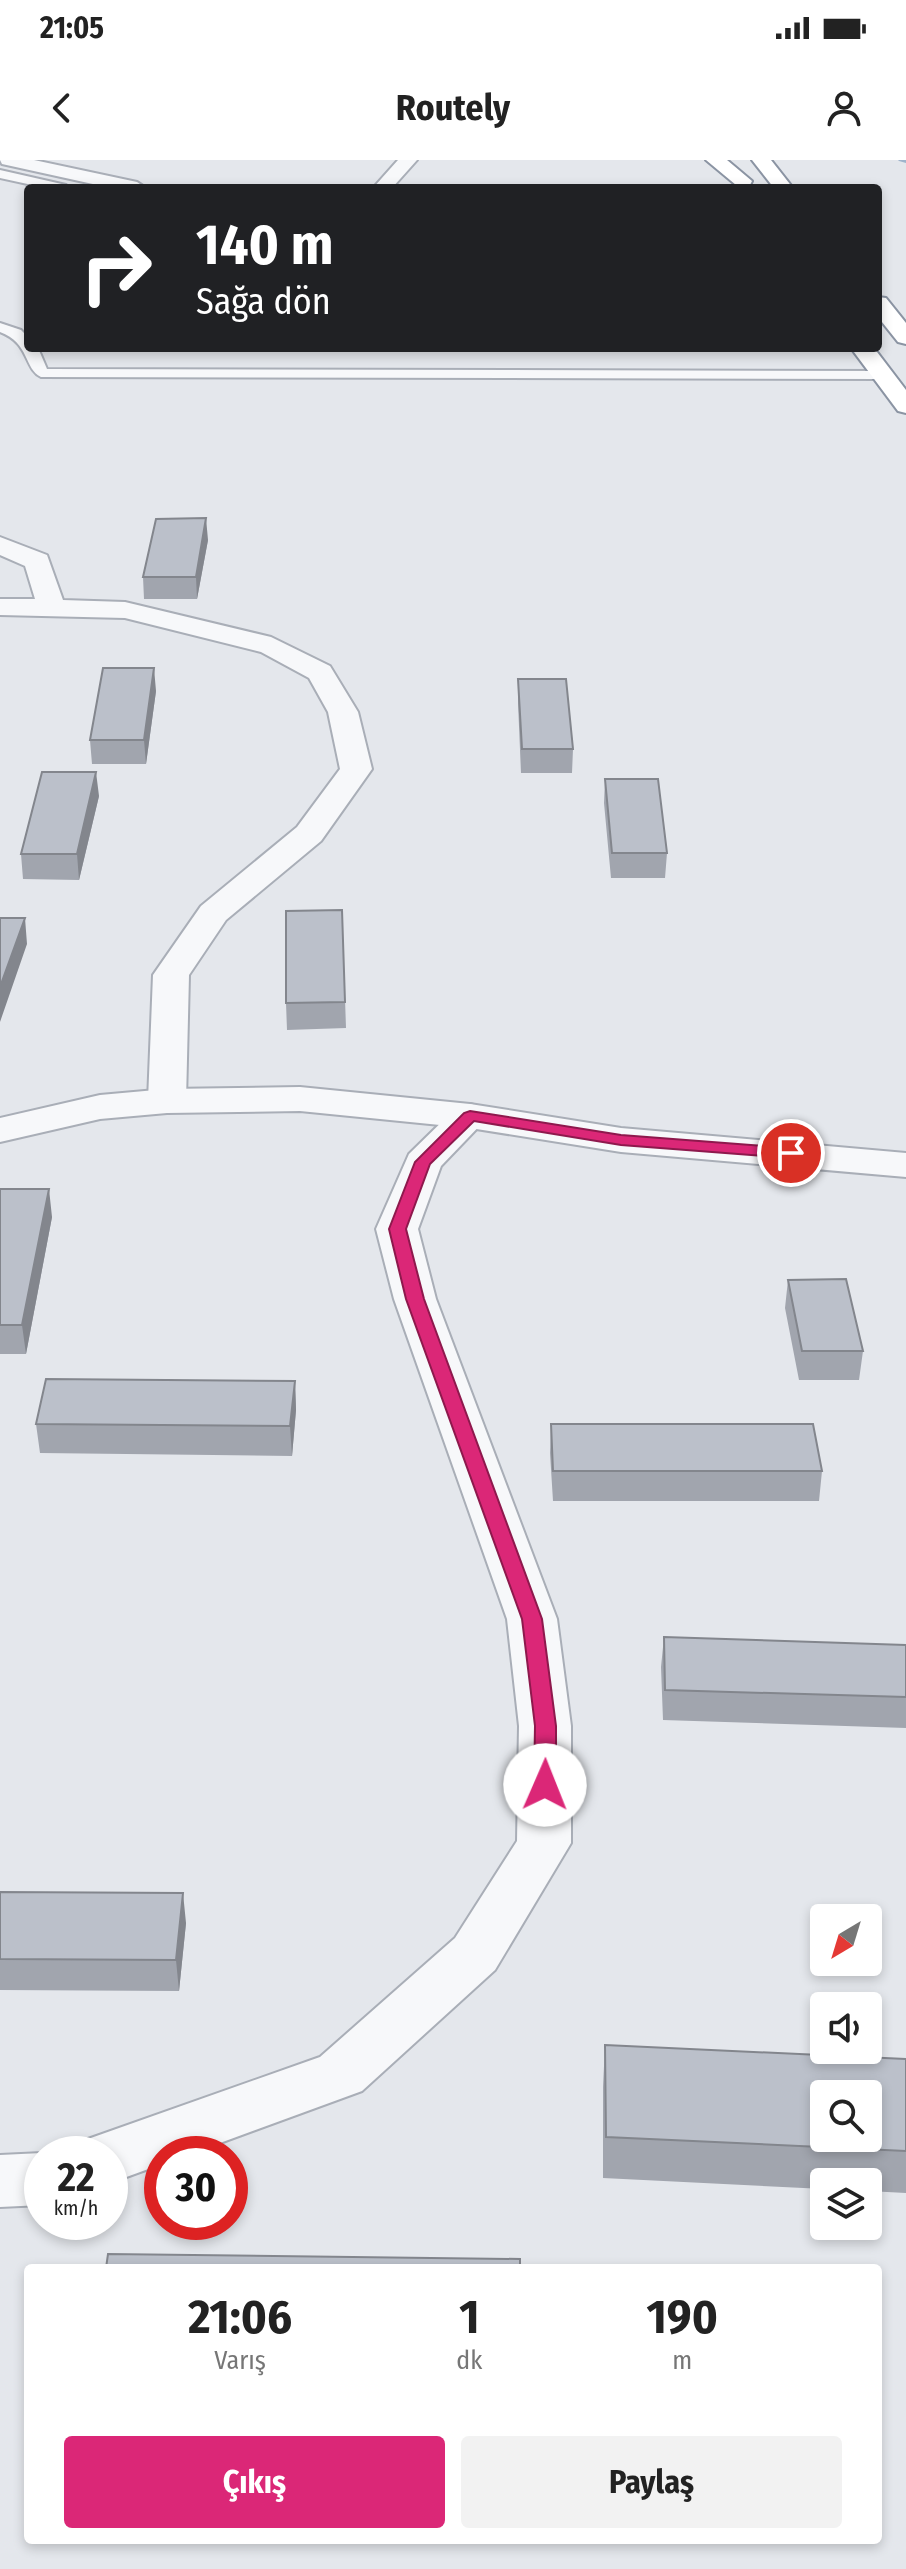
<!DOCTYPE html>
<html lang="tr">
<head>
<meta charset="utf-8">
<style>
  body { margin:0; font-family:"Fira Sans Condensed",sans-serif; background:#f2f2f2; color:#222; height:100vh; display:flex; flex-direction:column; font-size:30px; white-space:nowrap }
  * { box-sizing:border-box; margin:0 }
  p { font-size:26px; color:#767676 }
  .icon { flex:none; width:44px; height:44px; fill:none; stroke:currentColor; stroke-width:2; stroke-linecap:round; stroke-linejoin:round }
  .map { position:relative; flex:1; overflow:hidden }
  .details { position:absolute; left:24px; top:2104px; width:858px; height:280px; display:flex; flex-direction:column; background:#fff; border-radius:8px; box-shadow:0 4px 12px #0003 }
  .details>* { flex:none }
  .hud { position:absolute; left:24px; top:24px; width:858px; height:168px; border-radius:8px; box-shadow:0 4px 12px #0003; background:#202124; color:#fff; overflow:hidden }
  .needle { width:52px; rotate:218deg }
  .tools { position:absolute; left:810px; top:1744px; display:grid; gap:16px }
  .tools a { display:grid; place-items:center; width:72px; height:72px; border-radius:8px; background:#fff; box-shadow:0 4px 12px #0003; font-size:40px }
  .speed { position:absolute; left:24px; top:1976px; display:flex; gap:16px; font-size:40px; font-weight:700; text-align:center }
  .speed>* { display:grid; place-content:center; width:104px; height:104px; border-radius:50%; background:#fff; box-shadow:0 4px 12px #0003; line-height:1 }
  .speed small { font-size:20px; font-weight:400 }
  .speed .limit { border:12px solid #d22; background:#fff; color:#111 }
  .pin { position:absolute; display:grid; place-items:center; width:68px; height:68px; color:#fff; margin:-34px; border:4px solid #fff; border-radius:50%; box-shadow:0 2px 8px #0007 }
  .me { position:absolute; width:88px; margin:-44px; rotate:1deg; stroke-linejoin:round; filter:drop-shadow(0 0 6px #0008) }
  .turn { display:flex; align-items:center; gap:28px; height:168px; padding:0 40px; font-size:36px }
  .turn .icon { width:104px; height:104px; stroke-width:2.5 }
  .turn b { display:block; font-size:56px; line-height:68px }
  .eta { display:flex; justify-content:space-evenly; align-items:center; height:136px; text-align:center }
  .eta b { font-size:48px; font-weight:700; line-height:56px }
  .button { display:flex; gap:16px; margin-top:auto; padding:16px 40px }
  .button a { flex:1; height:92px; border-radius:8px; background:#db2777; color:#fff; font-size:32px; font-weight:700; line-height:92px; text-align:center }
  .button a+a { background:#f2f2f2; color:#222 }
  .status { display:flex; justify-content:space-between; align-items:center; height:56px; padding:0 40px; background:#fff; direction:ltr }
  .status svg { height:22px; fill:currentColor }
  header { display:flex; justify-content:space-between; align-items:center; height:104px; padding:0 40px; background:#fff; font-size:36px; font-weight:700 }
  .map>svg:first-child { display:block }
</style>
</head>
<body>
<div class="status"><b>21:05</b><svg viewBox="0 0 49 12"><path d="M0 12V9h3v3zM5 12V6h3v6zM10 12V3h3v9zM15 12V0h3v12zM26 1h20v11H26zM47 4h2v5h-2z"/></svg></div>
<header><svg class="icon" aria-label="back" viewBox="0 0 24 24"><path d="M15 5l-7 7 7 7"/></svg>Routely<svg class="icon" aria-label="person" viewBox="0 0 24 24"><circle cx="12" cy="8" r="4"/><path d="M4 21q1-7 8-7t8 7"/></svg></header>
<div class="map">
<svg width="906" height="2409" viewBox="0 0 906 2409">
  <rect width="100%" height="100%" fill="#e4e7ec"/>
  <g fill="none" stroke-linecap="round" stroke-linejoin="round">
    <path fill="#9fb4cc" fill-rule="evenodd" d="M898,0h8v3l-7,-2z"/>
    <g stroke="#a9aeb7" stroke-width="4">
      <path id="service" d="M0,10l66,15 2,3h-22l-46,-10z
        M0,163l21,7 7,7v11h10l9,21 836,2 7,4 -7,4 -842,-2c-17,-8 -11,-34 -41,-45z"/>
    </g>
    <g stroke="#a9aeb7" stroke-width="4">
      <path id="minor" d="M0,0h34l103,22 9,6h-35l-109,-24z
        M398,0h19l-25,28h-19z
        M0,377l47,18 16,45 62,2 146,35 59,29 28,46 14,57 -51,72 -95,79 -37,55 -3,126 -5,8 -14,4 -14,-4 -5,-8 5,-126 48,-69 96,-79 43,-58 -12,-57 -19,-34 -48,-26 -136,-34 -125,-3v-16h35l-10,-33 -25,-11z
        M470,944l14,4 5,8 -48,50 -23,63 18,70 121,320 14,107v117l-76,127 -133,121 -172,63h-28v10l-52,19v-29h-29l7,-15 232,-82 135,-119 62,-97 2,-115 -12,-107 -113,-320 -18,-70 33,-75 47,-46z
        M42,1993l4,1h-4v51l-42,2v-52z"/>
    </g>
    <g stroke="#a9aeb7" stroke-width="4">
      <path id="tertiary" d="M300,927l170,17 151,24 285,25v24l-285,-25 -151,-24 -170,-17 -133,2 -67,6 -100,23v-24l100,-23 67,-6z"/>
    </g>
    <g stroke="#8b94a3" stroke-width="4">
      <path id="trunk" d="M706,0h21l25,21 -2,4h-14z
        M752,0h19l22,28h-19z
        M878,137l8,1 20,25v21l-8,-2 -20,-25z
        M851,188h23l32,42v23l-8,-2z"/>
    </g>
    <use href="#service" fill="#f7f8fa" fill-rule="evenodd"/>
    <use href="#minor" fill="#f7f8fa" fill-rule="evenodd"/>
    <use href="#tertiary" fill="#f7f8fa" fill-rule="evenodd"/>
    <use href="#trunk" fill="#fff" fill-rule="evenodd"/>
  </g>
  <path fill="#a1a5ae" d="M208,380l-11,59h-53l-1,-22z
    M518,519l55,70 -1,24h-51l-3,-70z
    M156,531l-10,73h-54l-2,-24z
    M605,619l62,74 -2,25h-54l-7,-75z
    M99,636l-20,84 -56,-1 -2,-25z
    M342,750l4,118 -59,2 -1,-27z
    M0,1029l52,28 -26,137h-26z
    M788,1120l75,71 -4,29h-60l-14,-72z
    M295,1221l1,29 -4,46 -252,-3 -4,-29z
    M551,1264l271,47 -3,30h-266l-3,-48z
    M664,1477l242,8v83l-243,-8 -2,-53z
    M0,1732l186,31 -7,68 -179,-1z
    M605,1885l301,14v134l-38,-2v-9h-44v7l-221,-11v-91z"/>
  <path fill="#83868d" d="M206,358l2,22 -11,59 -1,-22z
    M154,508l2,23 -10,73 -2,-24z
    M96,612l3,24 -20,84 -2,-26z
    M25,758l2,26 -27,78v-35z
    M49,1029l3,28 -26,137 -4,-29z
    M295,1221l1,29 -4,46 -2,-30z
    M183,1733l3,30 -7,68 -3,-31z"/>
  <path fill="#bbc0ca" stroke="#83868d" stroke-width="2" fill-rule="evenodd" d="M206,358l-10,59h-53l13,-58z
    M103,508h51l-10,72h-54z
    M518,519h48l7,70h-51z
    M42,612h54l-19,82h-56z
    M605,619h53l9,74h-55z
    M342,750l3,92 -59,1v-92z
    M0,758h25l-25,69z
    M0,1029h49l-27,136h-22z
    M846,1119l17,72h-61l-14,-71z
    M46,1219l249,2 -5,45 -254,-2z
    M551,1264h262l9,47h-269z
    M664,1477l242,8v52l-241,-7z
    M0,1732l183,1 -7,67 -176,-1z
    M605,1885l301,14v92l-300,-14zM824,1934h44v44h-44z
    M108,2094l412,5v9h-414z"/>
  <path fill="#db2777" stroke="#8e194d" stroke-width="2" d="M470,951l151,24 170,13 8,5 -8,5 -170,-13 -147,-24 -44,43 -24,65 18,70 118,320 14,107v59l-4,5h-15l-3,-5 1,-59 -13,-107 -116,-320 -17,-70 26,-67 49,-49z"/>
</svg>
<div class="tools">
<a><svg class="needle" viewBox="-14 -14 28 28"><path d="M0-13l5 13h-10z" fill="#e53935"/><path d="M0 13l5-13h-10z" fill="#767676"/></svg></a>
<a><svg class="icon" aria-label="sound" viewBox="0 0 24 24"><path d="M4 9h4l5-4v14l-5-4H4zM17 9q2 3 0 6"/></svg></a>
<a><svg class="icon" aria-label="search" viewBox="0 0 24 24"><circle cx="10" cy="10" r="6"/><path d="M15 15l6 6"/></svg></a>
<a><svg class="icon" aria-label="layers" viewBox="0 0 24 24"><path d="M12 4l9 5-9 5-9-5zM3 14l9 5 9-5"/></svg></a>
</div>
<div class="speed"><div>22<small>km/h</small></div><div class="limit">30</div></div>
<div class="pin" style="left:791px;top:993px;background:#d93025"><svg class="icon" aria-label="arrive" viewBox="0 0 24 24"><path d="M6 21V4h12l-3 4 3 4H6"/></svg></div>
<svg class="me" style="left:545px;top:1625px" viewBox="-20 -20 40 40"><circle r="19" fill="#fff"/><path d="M0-13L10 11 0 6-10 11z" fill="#db2777"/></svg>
<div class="hud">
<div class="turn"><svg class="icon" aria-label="right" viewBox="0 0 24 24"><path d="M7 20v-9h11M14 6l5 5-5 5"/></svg><div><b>140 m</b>Sağa dön</div></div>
</div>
<section class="details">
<div class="eta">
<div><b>21:06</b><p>Varış</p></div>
<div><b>1</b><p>dk</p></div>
<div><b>190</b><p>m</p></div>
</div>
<div class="button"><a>Çıkış</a><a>Paylaş</a></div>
</section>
</div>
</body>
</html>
